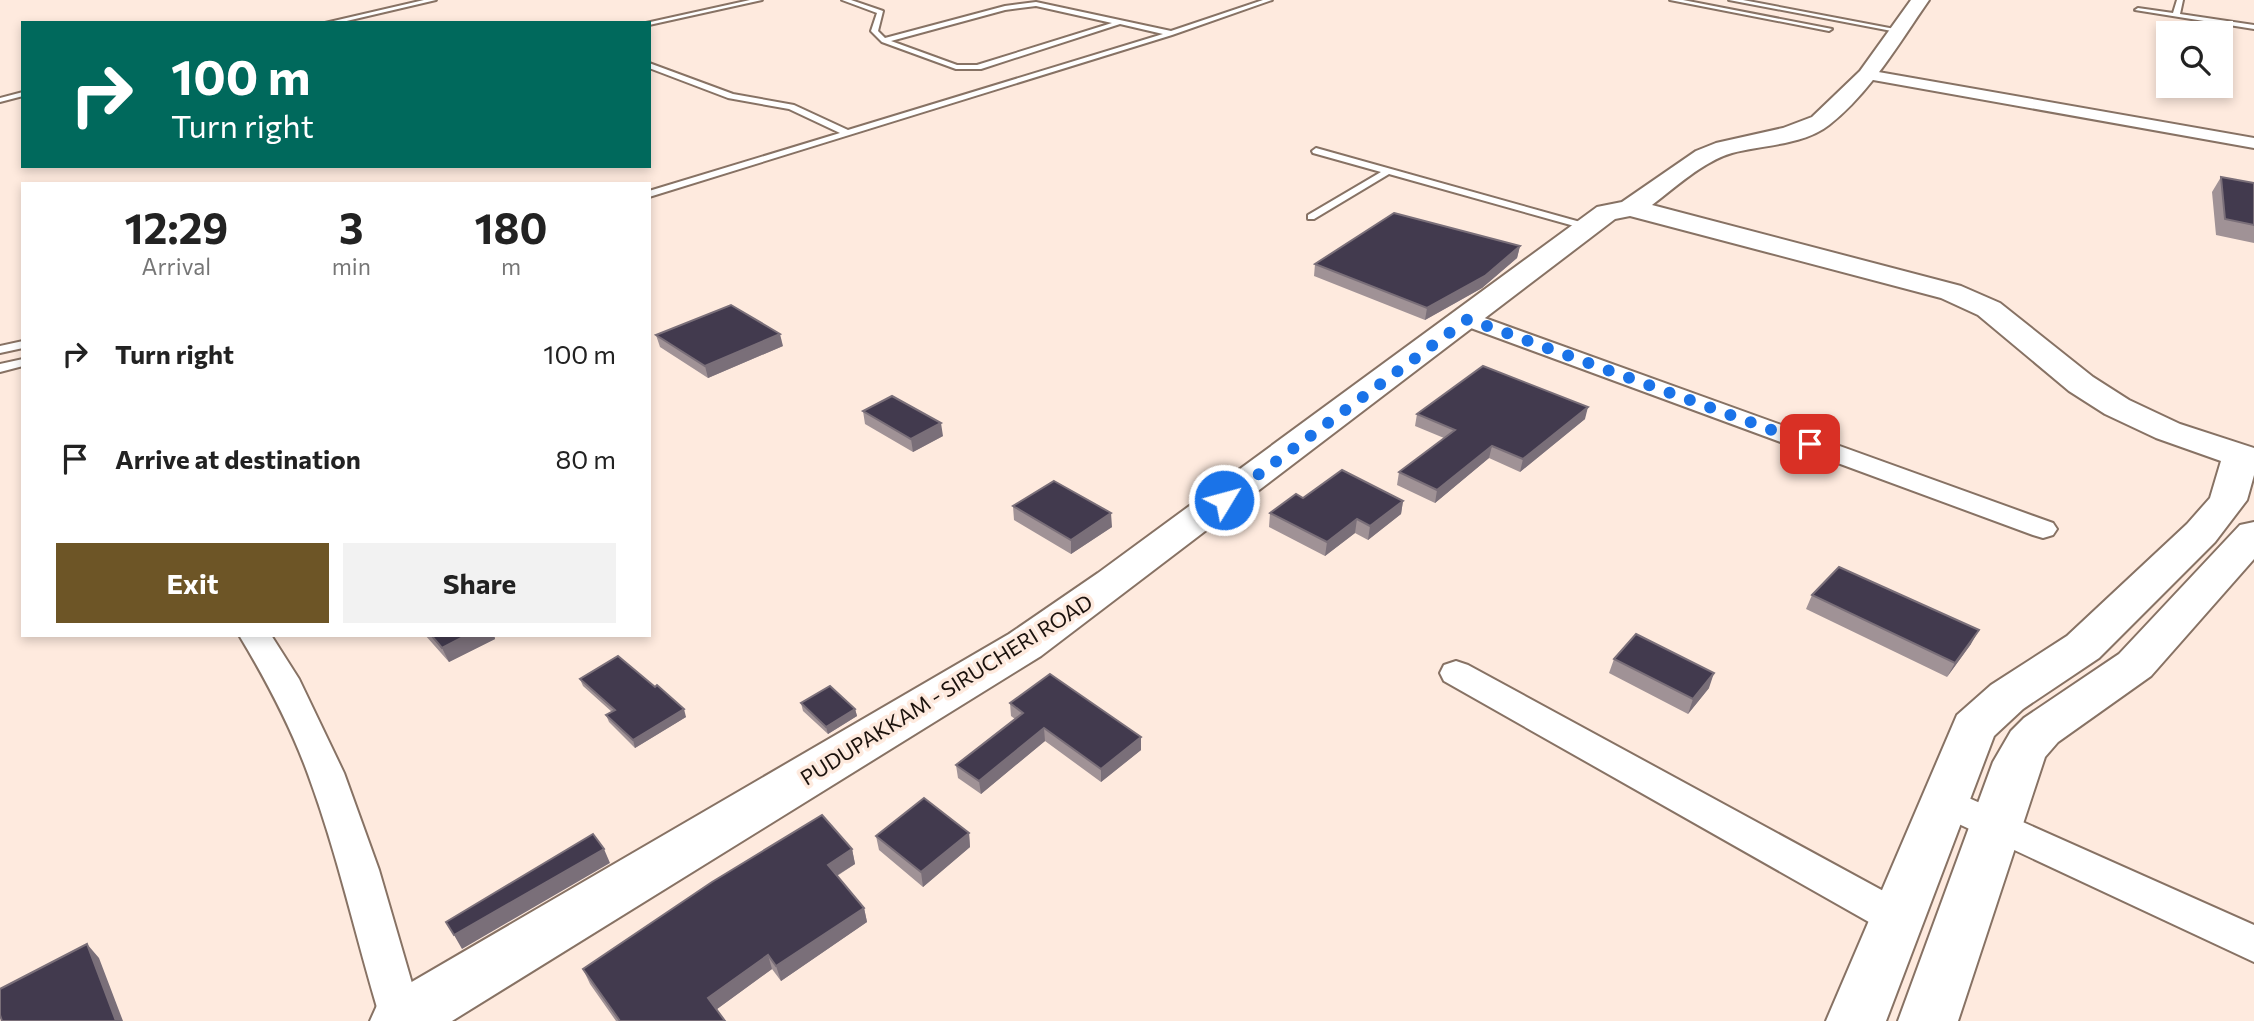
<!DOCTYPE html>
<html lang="en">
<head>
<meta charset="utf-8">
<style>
  body { margin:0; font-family:Commissioner,sans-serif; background:#f2f2f2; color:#222; height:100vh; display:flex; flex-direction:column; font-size:26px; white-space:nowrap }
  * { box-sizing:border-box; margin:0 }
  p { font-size:23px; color:#767676 }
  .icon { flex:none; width:38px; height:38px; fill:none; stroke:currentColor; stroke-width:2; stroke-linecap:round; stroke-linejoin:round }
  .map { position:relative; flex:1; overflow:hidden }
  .sheet { position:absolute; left:21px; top:182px; width:630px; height:455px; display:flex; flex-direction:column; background:#fff; border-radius:0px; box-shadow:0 4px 10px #0003 }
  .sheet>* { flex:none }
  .banner { position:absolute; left:21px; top:21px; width:630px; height:147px; border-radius:0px; box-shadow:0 4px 10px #0003; background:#00695c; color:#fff; overflow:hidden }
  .buttons { position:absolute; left:2156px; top:21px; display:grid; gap:14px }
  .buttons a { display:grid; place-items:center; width:77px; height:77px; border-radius:0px; background:#fff; box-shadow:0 4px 10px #0003; font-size:35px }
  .pin { position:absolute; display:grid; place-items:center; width:60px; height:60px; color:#fff; margin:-30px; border-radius:14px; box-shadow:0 4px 10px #0006 }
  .me { position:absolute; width:77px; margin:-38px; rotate:53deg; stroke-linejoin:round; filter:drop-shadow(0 0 5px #0008) }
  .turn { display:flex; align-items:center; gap:24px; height:147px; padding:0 35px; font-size:32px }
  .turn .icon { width:91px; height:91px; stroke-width:2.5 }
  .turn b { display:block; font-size:49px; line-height:60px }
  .eta { display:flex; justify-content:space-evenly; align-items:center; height:119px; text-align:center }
  .eta b { font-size:42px; font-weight:700; line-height:49px }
  .button { display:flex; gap:14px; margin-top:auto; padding:14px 35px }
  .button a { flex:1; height:80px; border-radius:0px; background:#6d5526; color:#fff; font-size:28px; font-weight:700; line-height:80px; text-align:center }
  .button a+a { background:#f2f2f2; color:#222 }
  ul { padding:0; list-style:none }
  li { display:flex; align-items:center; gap:21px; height:105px; padding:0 35px }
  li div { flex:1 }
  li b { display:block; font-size:26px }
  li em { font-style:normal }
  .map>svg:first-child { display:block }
</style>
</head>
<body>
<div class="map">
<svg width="2254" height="1021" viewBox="0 0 2254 1021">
  <rect width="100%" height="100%" fill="#feeade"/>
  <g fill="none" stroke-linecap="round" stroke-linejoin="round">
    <g stroke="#877264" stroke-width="4">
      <path id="lane" d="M424,0h12l-98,23h-13z
        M750,0h12l-113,25v-2h-3z
        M842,0h9l32,11 -5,20 7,7 120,-32 31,-4 135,29 92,-31h9l-100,35 -523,162v-6l191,-58 -51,-24 -61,-11 -79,-30v-5l84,31 61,11 54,25 315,-96 -43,-10 -139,45h-25l-74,-27 -11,-11 6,-18zM1036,6l76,17 -135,42h-20l-66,-24 114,-31z
        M1670,0h13l149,29 -3,2z
        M1729,0h14l157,30 -3,2z
        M2177,0h6l-3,14 74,11v4l-119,-19 3,-2 35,5z
        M23,92v4l-23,6v-4z
        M1316,148l275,77 2,2 -8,2 -196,-55 -75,45h-6v-4l73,-43 -68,-19 -1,-2z
        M23,341v7l-23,5v-7z
        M23,359v7l-23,6v-8z"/>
    </g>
    <g stroke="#877264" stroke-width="4">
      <path id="street" d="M1867,70l387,68v10l-392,-70v-6z
        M1468,312l585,211 4,6 -4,6 -10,3 -10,-3 -573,-211 -3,-5z
        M239,635h32l28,44 45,94 35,97 44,151h-42c-25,-82 -43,-166 -73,-247 -18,-49 -42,-94 -69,-139z
        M1456,661l12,4 443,241 6,12 -6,12 -14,5 -14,-5 -439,-249 -4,-8 4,-8z
        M1944,787l310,138v37l-323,-151 -5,-10 5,-10z"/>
    </g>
    <g stroke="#877264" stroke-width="4">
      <path id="secondary" d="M1911,0h18c-30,43 -58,92 -100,125 -25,20 -67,20 -97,28 -30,9 -56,34 -80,52l309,81 39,17 93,74 36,23 51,24 74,24v27l-7,25 -32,42 -116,116 -76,51 -29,27 -108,285h-60l131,-306 34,-30 76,-49 120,-112 23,-26 11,-37 -65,-23 -51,-24 -36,-23 -91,-76 -37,-17 -311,-82 -15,3 -574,437 -589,365h-82l9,-20 630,-367 89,-61 499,-366 25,-5 74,-51 20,-8 67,-15 29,-11 48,-46z
        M2254,522v37l-103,117 -93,66 -13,15 -87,264h-60l95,-259 18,-31 13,-13 95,-64 121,-129z"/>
    </g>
    <use href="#lane" fill="#fff" fill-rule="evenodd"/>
    <use href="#street" fill="#fff" fill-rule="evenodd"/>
    <use href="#secondary" fill="#fff" fill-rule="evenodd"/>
  </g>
  <path fill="#a09296" d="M2221,177l33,6v60l-38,-8 -4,-43z
    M1520,246l-3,12 -35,30 -57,32 -111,-44 1,-12z
    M656,335l127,11 -75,32 -48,-31z
    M863,411l80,25 -30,16 -48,-28z
    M1417,414l168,5 -65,53 -31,-14 -54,45 -38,-18 2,-13 45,-34 -29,-12z
    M1303,498l100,3 -2,13 -33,26 -13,-7 -30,23 -56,-29 1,-14z
    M1013,506l99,21 -41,27 -57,-34z
    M1812,595l159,49 -24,33 -141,-68z
    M425,635h69l1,4 -46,23z
    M1614,659l95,29 -21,26 -79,-41z
    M580,679l75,8 31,30 -51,31 -26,-26 -3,-7 6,-3 -29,-26z
    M801,703l54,6 2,7 -29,18 -25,-23z
    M1010,703l131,47 -40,32 -56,-41 -64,53 -23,-16 -2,-13 59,-46 -4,-3z
    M969,833l1,14 -47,40 -44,-37 -3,-14z
    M852,849l3,15 -18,12 27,32 3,14 -86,59 -9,-12 -55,40 8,12h-109l-26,-37 -7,-15z"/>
  <path fill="#7a6f79" d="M1520,246l-3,12 -35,30 -57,32 2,-12z
    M780,334l3,12 -75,32 -3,-12z
    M1588,407l-3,12 -65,53 3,-13z
    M941,423l2,13 -30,16 -2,-13z
    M1492,446l-3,12 -54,45 2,-13z
    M1403,501l-2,13 -33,26 2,-14z
    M1111,513l1,14 -41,27v-14z
    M1357,519l-2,14 -30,23 2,-14z
    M1979,630l-8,14 -24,33 8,-14z
    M467,635h27l1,4 -46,23 -7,-14z
    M1714,673l-5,15 -21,26 5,-15z
    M684,709l2,8 -51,31 -2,-8z
    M855,709l2,7 -29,18 -2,-7z
    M1044,728l1,13 -64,53 -2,-13z
    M1141,737v13l-40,32v-13z
    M969,833l1,14 -47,40 -2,-15z
    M604,849l6,14 -148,86 -8,-14z
    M852,849l3,15 -24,15 -3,-14z
    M864,908l3,14 -86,59 -5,-15z
    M87,944l12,14 24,63h-7z
    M768,955l4,14 -59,43 -5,-14z"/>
  <path fill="#423a4e" stroke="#7a6f79" stroke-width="2" d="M2221,177l33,6v42l-29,-6z
    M1394,213l126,33 -35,30 -58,32 -112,-44z
    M731,305l49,29 -75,32 -49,-31z
    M1483,366l105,41 -65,52 -31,-13 -55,44 -38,-18 56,-42 -38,-16z
    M892,396l49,27 -30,16 -48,-28z
    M1342,470l61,31 -33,25 -13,-7 -30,23 -57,-29 26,-19 7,4z
    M1054,481l57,32 -40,27 -58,-34z
    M1839,567l140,63 -24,33 -143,-68z
    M1636,634l78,39 -21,26 -79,-40z
    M431,635h36l-25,13z
    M618,656l37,31 2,-2 27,24 -51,31 -27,-25 9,-5 -35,-31z
    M1050,674l91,63 -40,32 -57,-41 -65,53 -23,-16 67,-52 -13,-10z
    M830,686l25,23 -29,18 -25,-24z
    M924,798l45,35 -48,39 -45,-36z
    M822,815l30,34 -24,16 36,43 -88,58 -8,-11 -60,43 17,23h-105l-37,-52 129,-87z
    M593,834l11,15 -150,86 -8,-13z
    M87,944l29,77h-114l-2,-6v-26z"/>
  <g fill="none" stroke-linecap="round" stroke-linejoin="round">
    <path stroke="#1a73e8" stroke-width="12" stroke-dasharray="0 21.6" d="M1224,500l244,-181 342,125"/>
  </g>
  <g text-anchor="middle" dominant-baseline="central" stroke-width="7" stroke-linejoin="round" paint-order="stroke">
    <g font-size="21" fill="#1b120d" stroke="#feeade">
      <text transform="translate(946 689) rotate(-32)">PUDUPAKKAM - SIRUCHERI ROAD</text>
    </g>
  </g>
</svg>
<div class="buttons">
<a><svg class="icon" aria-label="search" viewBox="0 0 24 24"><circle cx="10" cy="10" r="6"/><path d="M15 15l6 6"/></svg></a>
</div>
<div class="pin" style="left:1810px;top:444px;background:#d93025"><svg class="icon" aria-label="arrive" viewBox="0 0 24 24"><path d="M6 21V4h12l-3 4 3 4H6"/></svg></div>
<svg class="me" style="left:1224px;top:500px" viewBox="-20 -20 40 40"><circle r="17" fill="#1a73e8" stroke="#fff" stroke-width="3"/><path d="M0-11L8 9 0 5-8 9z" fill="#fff"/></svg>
<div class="banner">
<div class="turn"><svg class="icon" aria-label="right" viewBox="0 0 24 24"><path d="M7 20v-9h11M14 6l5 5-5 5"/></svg><div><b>100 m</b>Turn right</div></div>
</div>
<section class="sheet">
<div class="eta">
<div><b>12:29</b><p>Arrival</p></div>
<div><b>3</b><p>min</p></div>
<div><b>180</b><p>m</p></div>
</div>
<ul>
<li><svg class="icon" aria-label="right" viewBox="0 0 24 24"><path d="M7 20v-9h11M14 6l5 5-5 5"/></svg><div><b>Turn right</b></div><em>100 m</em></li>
<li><svg class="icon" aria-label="arrive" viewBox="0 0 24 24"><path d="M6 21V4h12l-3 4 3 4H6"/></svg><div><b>Arrive at destination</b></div><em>80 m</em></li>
</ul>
<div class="button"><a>Exit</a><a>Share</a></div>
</section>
</div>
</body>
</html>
